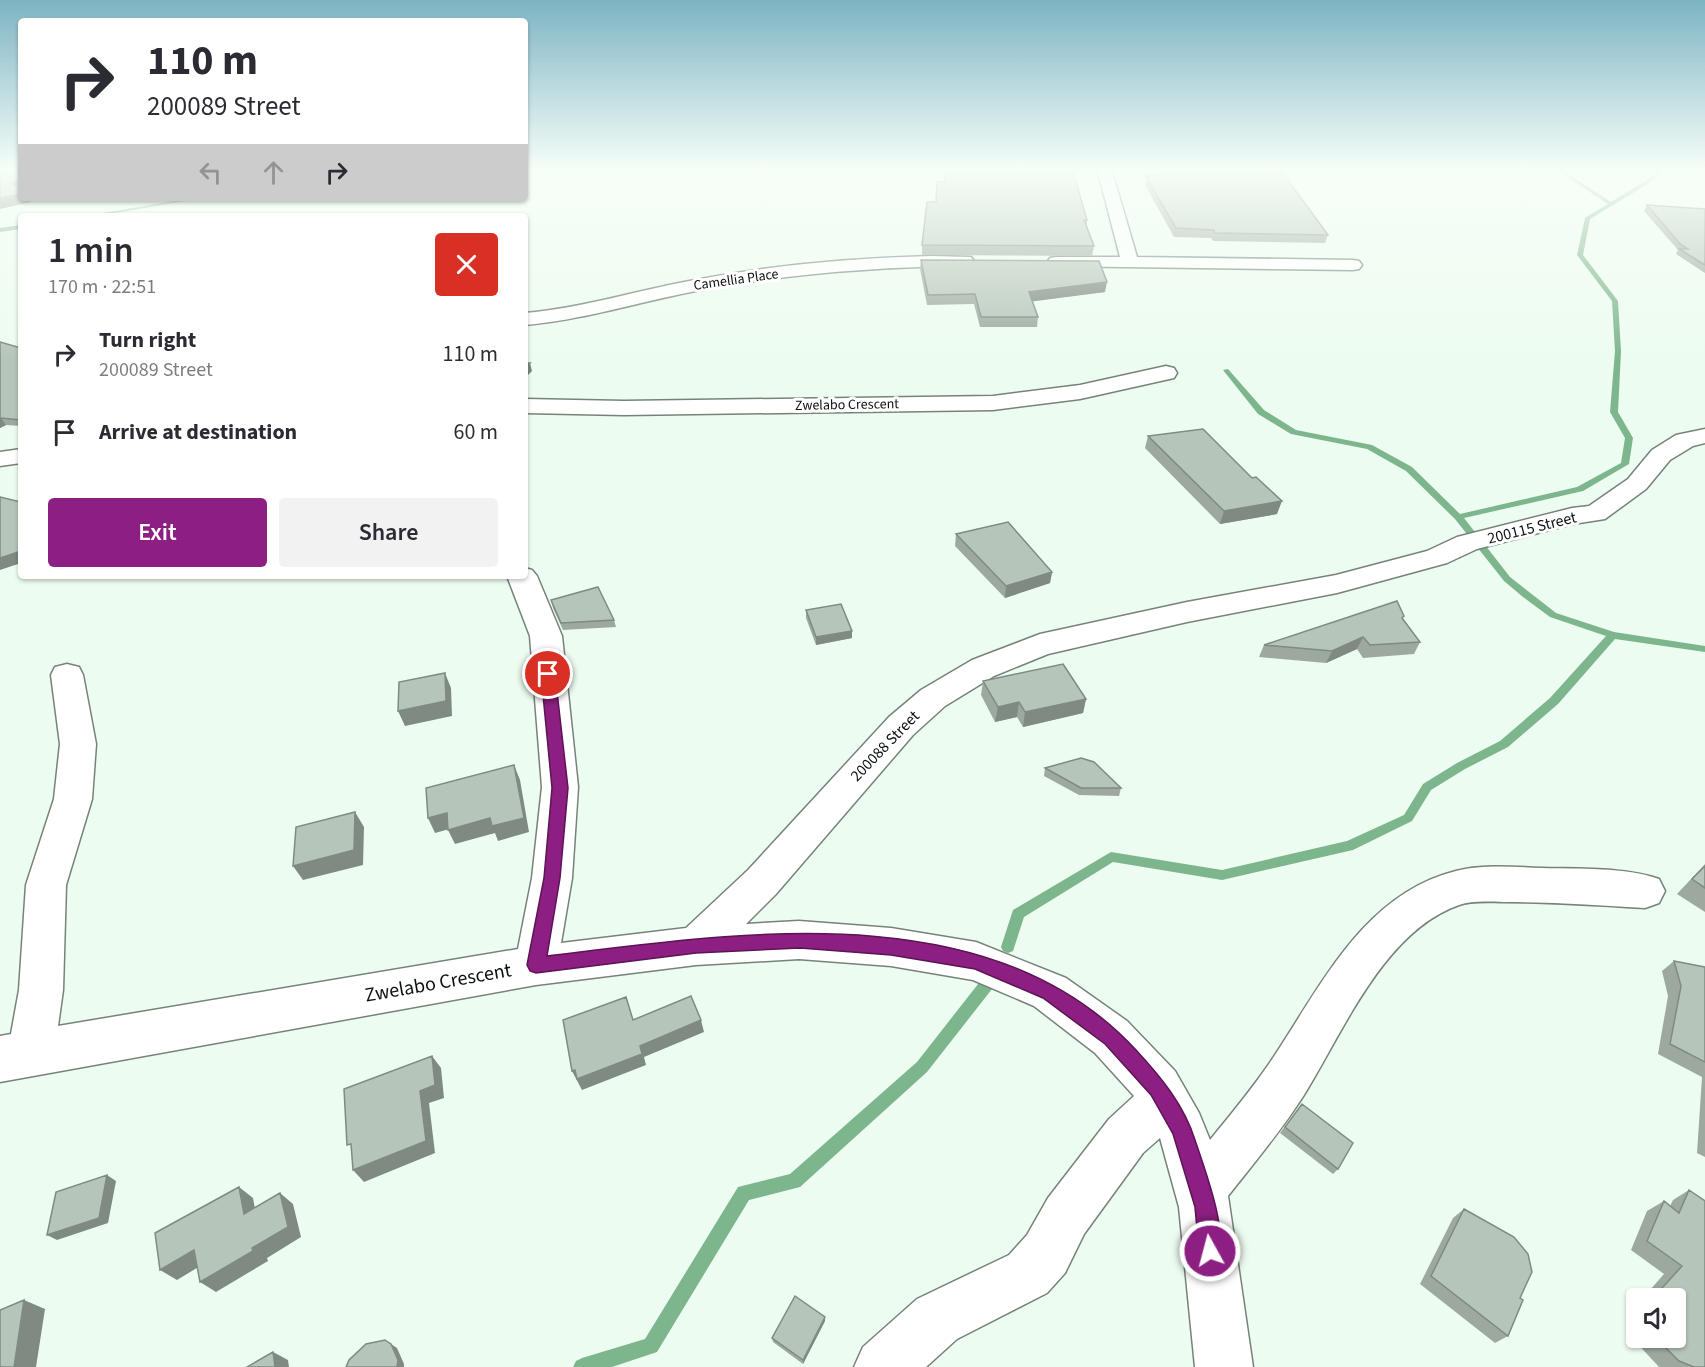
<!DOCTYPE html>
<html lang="en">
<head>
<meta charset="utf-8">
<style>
  body { margin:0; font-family:"Source Sans 3",sans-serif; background:#f2f2f3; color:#2b2b33; height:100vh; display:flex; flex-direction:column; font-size:22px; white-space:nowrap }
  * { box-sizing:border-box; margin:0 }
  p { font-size:20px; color:#7c7c81 }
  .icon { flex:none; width:33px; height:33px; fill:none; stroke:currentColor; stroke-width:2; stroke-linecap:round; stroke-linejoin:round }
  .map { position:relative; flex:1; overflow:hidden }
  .details { position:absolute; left:18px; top:213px; width:510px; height:366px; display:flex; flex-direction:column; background:#fff; border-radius:6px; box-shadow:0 2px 4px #0004 }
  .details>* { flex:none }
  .top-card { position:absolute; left:18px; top:18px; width:510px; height:183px; border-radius:6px; box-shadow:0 2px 4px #0004; background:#fff; color:#2b2b33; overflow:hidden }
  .buttons { position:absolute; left:1626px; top:1288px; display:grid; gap:12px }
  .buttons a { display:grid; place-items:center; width:60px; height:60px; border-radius:6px; background:#fff; box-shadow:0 2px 4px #0004; font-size:30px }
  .pin { position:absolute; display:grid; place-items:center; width:51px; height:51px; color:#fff; margin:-26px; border:3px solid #fff; border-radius:50%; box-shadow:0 2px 6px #0007 }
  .me { position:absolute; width:66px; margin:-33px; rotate:353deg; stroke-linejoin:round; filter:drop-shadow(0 0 4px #0008) }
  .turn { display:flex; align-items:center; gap:21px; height:126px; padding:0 30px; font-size:27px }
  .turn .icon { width:78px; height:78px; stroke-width:2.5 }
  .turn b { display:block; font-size:42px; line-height:51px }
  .lanes { display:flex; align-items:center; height:57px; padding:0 30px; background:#0003; justify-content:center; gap:30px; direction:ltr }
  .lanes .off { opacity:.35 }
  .round { display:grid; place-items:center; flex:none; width:63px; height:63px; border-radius:6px; background:#f2f2f3 }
  .overview { display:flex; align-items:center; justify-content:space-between; height:102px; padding:0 30px }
  h1 { font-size:36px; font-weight:600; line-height:45px }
  .cta { display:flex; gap:12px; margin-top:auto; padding:12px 30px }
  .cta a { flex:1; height:69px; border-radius:6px; background:#8d1f82; color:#fff; font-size:24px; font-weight:600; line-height:69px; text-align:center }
  .cta a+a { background:#f2f2f3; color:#2b2b33 }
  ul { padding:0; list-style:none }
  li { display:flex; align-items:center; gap:18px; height:78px; padding:0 30px }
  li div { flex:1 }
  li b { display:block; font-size:22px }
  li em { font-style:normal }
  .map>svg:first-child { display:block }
</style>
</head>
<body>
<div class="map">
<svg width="1705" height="1367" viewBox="0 0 1705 1367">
  <rect width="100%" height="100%" fill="#edfcf0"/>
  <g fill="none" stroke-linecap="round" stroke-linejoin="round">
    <path fill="#7db58c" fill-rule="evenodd" d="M1554,168h5l52,34 31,-19 20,-15h5l-21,17 -56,34 -7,36 35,46 3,50 -3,61 15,26 -4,26 -46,27 -119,27 46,59 46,36 58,19 91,14v6l-90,-13 -57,65 -50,43 -43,22 -34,21 -19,31 -59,29 -131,30 -109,-18 -89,55 -11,34 -5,2 -5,-2 -2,-4 12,-37 98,-58 111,18 125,-29 57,-26 19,-31 34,-21 43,-22 50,-43 56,-62 -56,-19 -27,-20 -19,-16 -49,-62 -49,-48 -39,-22 -76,-15 -33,-20 -35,-44 5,-1 36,41 32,20 76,15 40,22 48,47 117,-27 44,-24 4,-25 -15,-26 5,-61 -3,-50 -35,-46 8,-37 23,-14z
      M192,198h11l-105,18h-13z
      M21,225v4l-21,3v-4z
      M987,978l5,1 2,5 -2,5 -65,83 -127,115 -51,13 -92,152 -45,15h-39l3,-6 6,-3 63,-19 93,-152 52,-13 127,-112 65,-83z"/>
    <g stroke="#768379" stroke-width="3">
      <path id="minor" d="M1097,168h14l26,89 216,3 6,1 3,4 -3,4 -6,1 -303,-4 -3,-4 3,-4 6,-1h64z
        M931,256l40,1 3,4 -3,4 -6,1c-90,1 -181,8 -269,25 -58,11 -113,29 -171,34v-12c58,-5 113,-23 170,-33 78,-15 157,-22 236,-24z
        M1166,366l8,2 3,5 -3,5 -94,21 -87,11 -369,5 -99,-2v-14l99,2 369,-5 87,-11z
        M1705,429v14l-12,3 -23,14 -24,29 -41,30 -32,5 -96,25 -30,14 -110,30 -150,29 -139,32 -54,22 -49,30 -32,29 -137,159 -30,30 53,-3 92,7 85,14 90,36 61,43 48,50 24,42 11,27c21,-26 42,-51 61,-79 49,-73 92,-167 185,-190 27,-7 59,-4 86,-3 36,1 84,-1 117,11l6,12 -6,12 -14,5c-47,-3 -94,-6 -141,-6 -14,0 -31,-2 -45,3 -75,26 -116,127 -155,190 -23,36 -50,68 -76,101l25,171h-58l-16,-160 -19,-69 -17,15 -59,81 -19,39 -18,20 -90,46 -31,28h-72l9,-20 54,-48 92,-44 18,-20 21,-37 61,-79 25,-23 -39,-43 -61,-47 -61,-26 -82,-14 -92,-7 -103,6 -160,20 -536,97v-46l11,-2 8,-44 7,-105 28,-86 6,-55 -9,-69 4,-8 12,-3 12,3 4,8 13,69 -4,55 -26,86 -3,105 -5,36 460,-77 14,-71 10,-91 -12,-151 -23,-60h18v-8l7,2 5,6 25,60 16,151 -6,91 -11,65 125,-15 62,-58 141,-153 32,-27 51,-30 68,-26 147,-32 149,-27 91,-24 30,-14 115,-29 17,-2 39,-27 24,-29 24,-15z
        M21,449v14l-21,3v-14z"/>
    </g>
    <use href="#minor" fill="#fff" fill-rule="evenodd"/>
  </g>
  <path fill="#9da99f" d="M1153,168h126l49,67 -3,8 -112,-2 -2,-3 -37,-1 -29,-52 2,-10h10z
    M1647,205l58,4v64l-29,-19 2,-4 -34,-39z
    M1087,220v6l7,20 -2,10 -170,-1v-10z
    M921,260l184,32 -73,9 6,16 -1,10h-57l-6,-23 -47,1 -7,-36z
    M0,342l21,6v78l-15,-1 -6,3z
    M1148,436l129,78 -57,10 -75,-76z
    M956,534l96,38 -2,11 -45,15 -50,-52z
    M551,600l63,20 2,7 -53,3 -10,-22z
    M806,610l46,28 -36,7 -10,-27z
    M1402,619l18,23 -6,12 -51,4 -6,-9 -31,14 -67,-6 5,-12z
    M983,681l103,18 -3,14 -60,14 -6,-10 -22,5 -14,-27z
    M1045,768l76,20 -2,8 -40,-1 -35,-19z
    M1705,864v48l-28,-18z
    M1674,961l31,6v190l-8,-4 5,-76 -44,-23 10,-58 -6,-25z
    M1297,1110l41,59 -5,5 -53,-41z
    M1689,1190l16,177h-46l-24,-26 -7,-26 8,-10v33h40v-39h-34l22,-25 -33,-24 16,-39 17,-10 6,5 3,-6z
    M1464,1209l56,89 -12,38 -13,7 -75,-59 33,-66z
    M825,1321l-22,43 -30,-22 -1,-4z"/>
  <path fill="#7f8a82" d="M21,182v10l-10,-9z
    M21,194v4h8l2,4 -31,7v-11z
    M1107,282l-2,10 -77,10 1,-10z
    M530,363l2,8 -7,7v-10z
    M1,418l5,7 -6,3v-9z
    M1282,501l-5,13 -57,10 4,-13z
    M21,551v12l-21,7v-12z
    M1052,572l-2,11 -45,15 1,-12z
    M852,631v7l-36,7v-8z
    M1363,637l-6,12 -31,14 6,-12z
    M445,673l6,15 1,28 -47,10 -7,-15z
    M1086,699l-3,14 -60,14 2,-15z
    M1019,702l-2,15 -22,5 3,-15z
    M514,765l6,15 9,52 -31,9 -3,-8 -40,11 -7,-14z
    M355,812l9,15 -1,38 -60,15 -10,-14z
    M447,813l6,15 -18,5 -7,-15z
    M701,1020l3,12 -60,25 2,8 -64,25 -10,-19 68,-25z
    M432,1056l9,12 3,30 -15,5 6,50 -71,29 -11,-12 67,-79z
    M107,1175l9,6 -8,42 -51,17 -10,-5z
    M239,1187l14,11 5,27 -14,-11z
    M280,1193l13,11 8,33 -34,21 1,3 -52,31 -16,-10 52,-34z
    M194,1250l16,10 -33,20 -17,-10z
    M24,1300l21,9 -9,58h-22z
    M825,1317v4l-22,43v-4z
    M391,1344l6,4 7,16v3h-7z
    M273,1352l15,8 1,7h-14z"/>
  <path fill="#b6c5b9" stroke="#7f8a82" stroke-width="1.5" d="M0,168h21v14l-10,1 10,6v5l-21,4z
    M946,168h126l15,52h-3l10,26 -172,-1 5,-43h9l1,-20h7z
    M1159,168h120l49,67 -113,-2 -1,-3 -38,-2 -30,-51h3l-2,-2h15z
    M1647,205l58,4v56l-26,-16h9l-8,-5z
    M921,260l178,1 8,21 -78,10 9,25h-57l-6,-23 -47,1z
    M0,342l21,6v72l-20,-2 -1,1z
    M525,363h5l-5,5z
    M1203,429l49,49 4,-1 26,24 -58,10 -76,-75z
    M0,497l21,5v49l-21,7z
    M1008,522l44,50 -46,14 -50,-52z
    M598,587l16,33 -53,3 -10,-23z
    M1397,601l7,15 -2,2 18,24 -50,3 -7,-8 -31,14 -68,-6z
    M841,604l11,27 -36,6 -10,-27z
    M1063,664l23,35 -61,13 -6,-10 -21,5 -15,-26z
    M445,673l1,28 -48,10 1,-29z
    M1081,758l13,4 27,26h-40l-36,-20z
    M514,765l10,53 -32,8 -2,-8 -42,12 -1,-17 -19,5 -2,-30z
    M355,812l-1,38 -61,16 3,-39z
    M1705,866v22l-13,-9z
    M1674,961l31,6v95l-35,-18 11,-58z
    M691,996l10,24 -61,26 2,8 -65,25 -2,-9 -3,1 -9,-51 63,-23 7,23z
    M432,1056l3,29 -15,6 6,50 -73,29 -2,-26 -4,1 -3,-56z
    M1302,1104l51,39 -15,26 -53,-42z
    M107,1175l-8,43 -52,17 9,-43z
    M239,1187l5,27 36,-21 8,34 -36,21 1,3 -53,31 -6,-32 -34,20 -5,-37z
    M1689,1190l16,11v166h-11l-15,-6 -23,-23h20v-39h-24l30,-33 -35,-25 17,-40 15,12z
    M1464,1209l50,28 14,17 4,18 -12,26 3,2 -15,36 -77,-60z
    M795,1296l30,21 -22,43 -31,-22z
    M24,1300l-10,67h-14v-57z
    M385,1340l6,4 7,16 -1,7h-51l3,-7 17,-16z
    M273,1352l2,15h-28z"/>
  <linearGradient id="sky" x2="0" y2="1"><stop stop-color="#7db4c3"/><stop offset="0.47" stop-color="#f7fef8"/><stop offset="1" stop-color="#f7fef8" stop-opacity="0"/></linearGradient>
  <rect width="1705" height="360" fill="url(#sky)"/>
  <path fill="#8d1f82" stroke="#5c1454" stroke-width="1.5" d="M548,670l7,4 13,114 -8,90 -13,78c191,-23 443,-64 589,94 25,27 48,55 59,90 9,27 34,93 23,119l-8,3 -7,-3 -4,-8 -4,-44 -22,-73 -22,-39 -46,-51 -62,-46 -68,-29 -84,-14 -91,-7 -104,5 -160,20 -6,-2 -3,-6 17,-87 8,-90 -11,-114z"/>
  <g text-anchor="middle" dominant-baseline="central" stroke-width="6" stroke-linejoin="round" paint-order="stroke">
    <g font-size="14" fill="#0c110d" stroke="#fff">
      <text transform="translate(736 280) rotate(-8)">Camellia Place</text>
      <text transform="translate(847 405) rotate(-1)">Zwelabo Crescent</text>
    </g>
    <g font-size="16" fill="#0c110d" stroke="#fff">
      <text transform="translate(1532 528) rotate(-14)">200115 Street</text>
      <text transform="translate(885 746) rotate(-46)">200088 Street</text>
    </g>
    <g font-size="20" fill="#0c110d" stroke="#fff">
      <text transform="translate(438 983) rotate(-10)">Zwelabo Crescent</text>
    </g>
  </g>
</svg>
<div class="buttons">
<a><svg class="icon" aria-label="sound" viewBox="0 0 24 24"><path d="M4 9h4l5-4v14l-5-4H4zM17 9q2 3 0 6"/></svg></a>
</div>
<div class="pin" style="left:548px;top:674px;background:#d93025"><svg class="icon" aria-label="arrive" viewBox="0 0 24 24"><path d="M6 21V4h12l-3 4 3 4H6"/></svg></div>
<svg class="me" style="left:1210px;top:1251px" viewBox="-20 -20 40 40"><circle r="17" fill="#8d1f82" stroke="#fff" stroke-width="3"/><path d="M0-11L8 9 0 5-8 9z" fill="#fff"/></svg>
<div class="top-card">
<div class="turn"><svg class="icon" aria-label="right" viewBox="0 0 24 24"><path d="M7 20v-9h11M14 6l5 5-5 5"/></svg><div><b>110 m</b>200089 Street</div></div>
<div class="lanes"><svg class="icon off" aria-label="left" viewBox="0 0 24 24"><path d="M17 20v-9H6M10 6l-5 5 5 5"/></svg><svg class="icon off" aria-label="ahead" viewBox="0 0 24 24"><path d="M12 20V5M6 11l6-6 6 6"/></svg><svg class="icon" aria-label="right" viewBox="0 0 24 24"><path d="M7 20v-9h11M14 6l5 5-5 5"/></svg></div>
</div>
<section class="details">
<div class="overview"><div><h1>1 min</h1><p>170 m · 22:51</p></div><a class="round" style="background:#d93025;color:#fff"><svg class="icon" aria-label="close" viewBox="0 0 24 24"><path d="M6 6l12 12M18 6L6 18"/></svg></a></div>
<ul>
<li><svg class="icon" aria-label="right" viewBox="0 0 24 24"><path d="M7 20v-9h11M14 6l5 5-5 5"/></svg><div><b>Turn right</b><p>200089 Street</p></div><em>110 m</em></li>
<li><svg class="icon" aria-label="arrive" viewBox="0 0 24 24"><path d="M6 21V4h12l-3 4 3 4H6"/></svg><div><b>Arrive at destination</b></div><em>60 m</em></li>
</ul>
<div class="cta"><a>Exit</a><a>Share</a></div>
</section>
</div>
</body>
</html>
